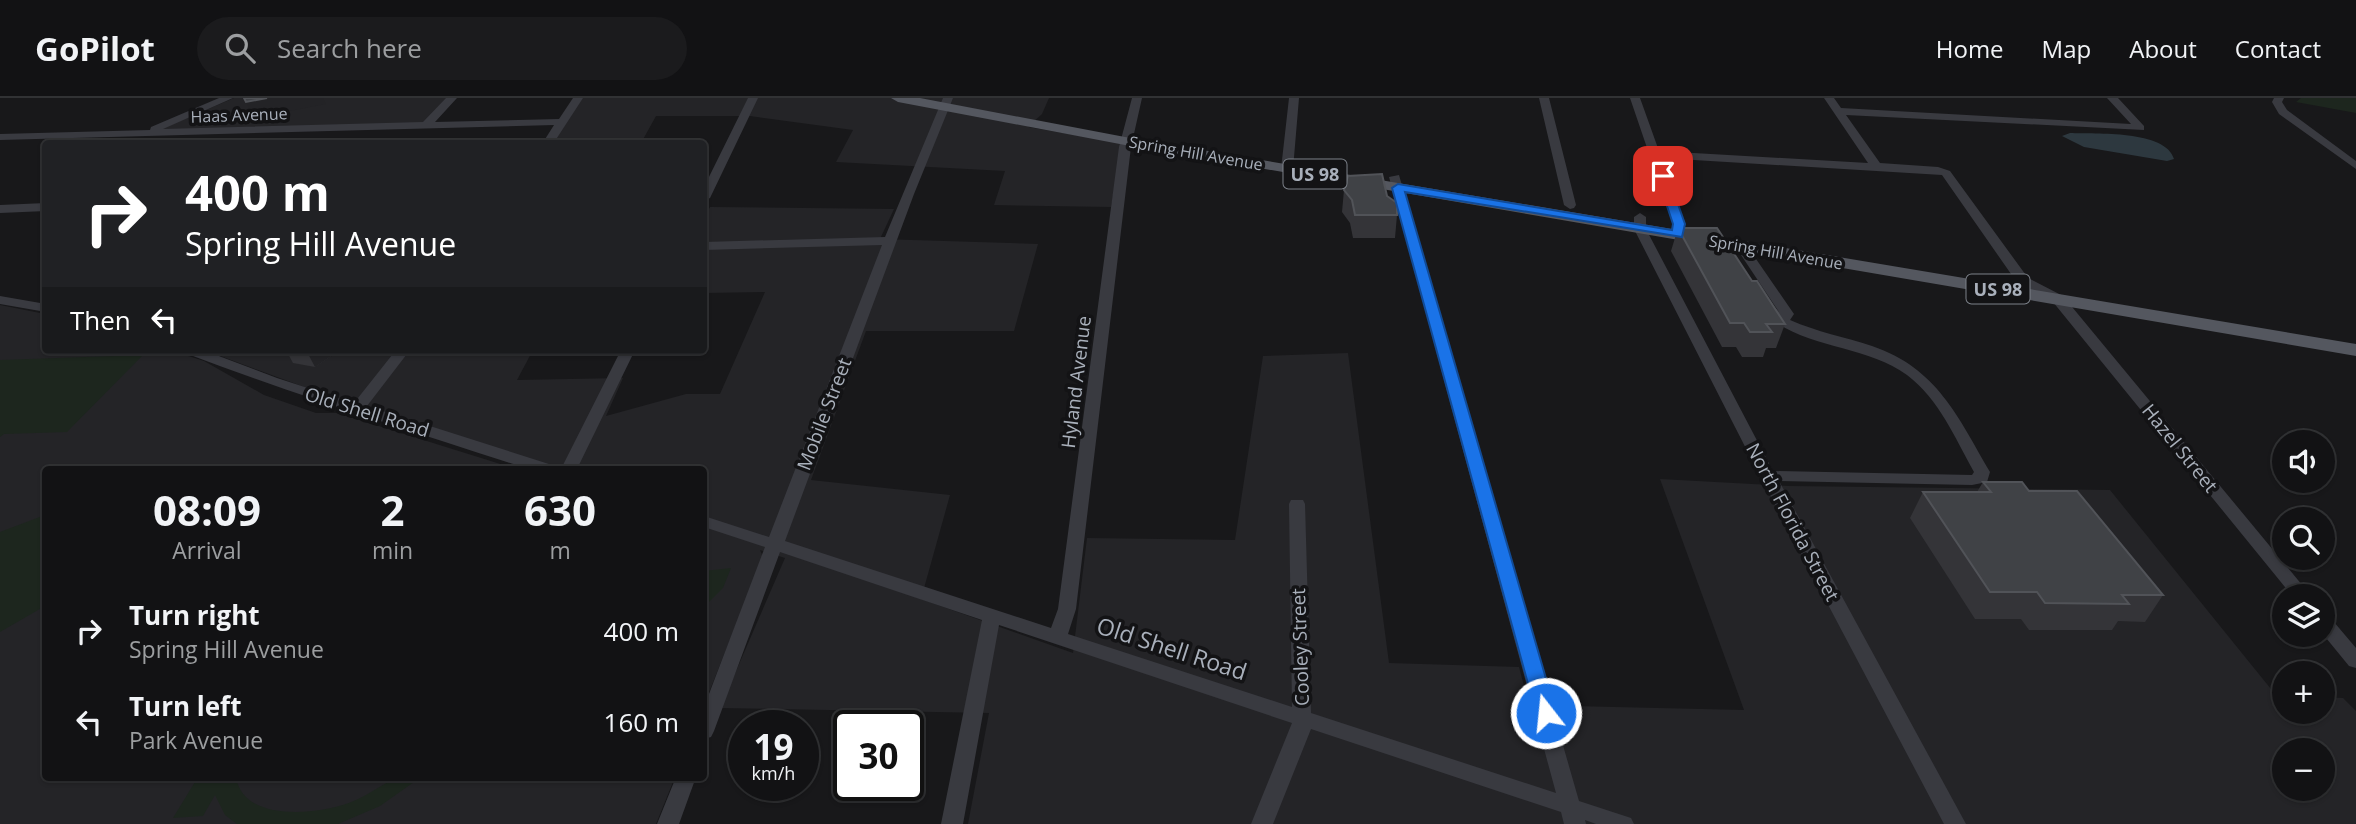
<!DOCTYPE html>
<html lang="en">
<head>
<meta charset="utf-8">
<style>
  body { margin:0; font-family:"Open Sans",sans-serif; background:#1b1b1d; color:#f1f3f6; height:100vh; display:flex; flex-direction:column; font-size:26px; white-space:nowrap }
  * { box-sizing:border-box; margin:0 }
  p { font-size:23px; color:#9c9ea0 }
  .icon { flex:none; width:38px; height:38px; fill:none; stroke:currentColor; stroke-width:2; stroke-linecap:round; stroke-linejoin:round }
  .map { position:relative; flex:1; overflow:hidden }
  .details { position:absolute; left:42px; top:368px; width:665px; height:315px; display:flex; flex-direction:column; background:#121214; border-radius:7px; box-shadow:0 2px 5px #0004,0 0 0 2px #313234 }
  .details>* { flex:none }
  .banner { position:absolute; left:42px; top:42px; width:665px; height:214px; border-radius:7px; box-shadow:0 2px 5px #0004,0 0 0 2px #313234; background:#202124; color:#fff; overflow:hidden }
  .fabs { position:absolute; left:2272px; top:332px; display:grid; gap:14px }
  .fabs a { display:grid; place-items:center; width:63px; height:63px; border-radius:50%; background:#121214; box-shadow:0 2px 5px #0004,0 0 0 2px #313234; font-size:35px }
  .speed { position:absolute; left:728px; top:612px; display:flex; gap:14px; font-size:35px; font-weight:700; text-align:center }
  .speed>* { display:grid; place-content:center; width:91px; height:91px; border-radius:50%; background:#121214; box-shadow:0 2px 5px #0004,0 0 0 2px #313234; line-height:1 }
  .speed small { font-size:18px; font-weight:400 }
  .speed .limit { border:4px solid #111; border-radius:10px; background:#fff; color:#111 }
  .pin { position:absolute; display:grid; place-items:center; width:60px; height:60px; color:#fff; margin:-30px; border-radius:14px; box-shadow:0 4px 10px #0006 }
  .me { position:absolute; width:77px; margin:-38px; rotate:344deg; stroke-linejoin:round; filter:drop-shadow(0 0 5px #0008) }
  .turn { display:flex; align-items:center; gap:24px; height:147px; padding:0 28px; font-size:32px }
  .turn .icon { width:91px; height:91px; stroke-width:2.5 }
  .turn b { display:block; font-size:49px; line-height:60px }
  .then { display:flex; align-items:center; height:66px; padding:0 28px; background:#0003; gap:14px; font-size:26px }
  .eta { display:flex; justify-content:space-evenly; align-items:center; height:119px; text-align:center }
  .eta b { font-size:42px; font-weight:700; line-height:49px }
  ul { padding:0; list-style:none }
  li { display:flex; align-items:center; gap:21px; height:91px; padding:0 28px }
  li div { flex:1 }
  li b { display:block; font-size:26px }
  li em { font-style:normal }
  header { display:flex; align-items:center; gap:42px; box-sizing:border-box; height:98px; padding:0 35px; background:#121214; border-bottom:2px solid #313234 }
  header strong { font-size:33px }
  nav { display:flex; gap:38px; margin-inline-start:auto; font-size:24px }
  .search { width:490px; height:63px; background:#1b1b1d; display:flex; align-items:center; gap:18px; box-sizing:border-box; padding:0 24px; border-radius:38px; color:#9c9ea0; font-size:26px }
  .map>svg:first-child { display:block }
</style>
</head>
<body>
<header>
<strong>GoPilot</strong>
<div class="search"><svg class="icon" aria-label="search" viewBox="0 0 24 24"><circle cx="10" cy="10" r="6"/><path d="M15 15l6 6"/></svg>Search here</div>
<nav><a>Home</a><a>Map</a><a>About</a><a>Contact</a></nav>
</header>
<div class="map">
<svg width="2356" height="726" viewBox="0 0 2356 726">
  <rect width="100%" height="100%" fill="#18181a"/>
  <path fill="#242427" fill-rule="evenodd" d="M234,0h214l-23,25 -269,8z
    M582,0h467l-7,16 -14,13 94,16 -11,64 -117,-2 11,-34 -169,-9 17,-32 -103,-14h-94l-15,27 -90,1z
    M710,109l184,2 -14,30 158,5 -24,87h-148l-55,149 139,15 -29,104 152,54 14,-115 148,2 28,-184 85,-3 41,310 130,4 10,38 215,5 -84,-231 129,7 321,4 165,204h9v18h38v-15l21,1 13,13v113h-1388l21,-111 -269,-5 65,-150 -25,-8 3,7 -59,148v-236h-178l-322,-119h329l-16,30 106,-2 -17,38 80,-22h34l45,-102 -61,1v-74zM2284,653h38v38h-38z
    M0,207l45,9 1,36h124l34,11 60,34 52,18h21l179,56h-470v308h629l-19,47h-656z"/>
  <path fill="#1d261e" d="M2301,0h55v15l-60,-11z
    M143,257l-76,77 -63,2 -4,3v-77z
    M45,417v91l-45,26v-100z
    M731,470l-8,20 -19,19v-36z
    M198,679h38c7,47 87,38 120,23 14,-6 25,-15 38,-21 7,-4 19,-2 27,-2l-41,29 -42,18h-101l-12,-9 -10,-20 -12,21 -30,2z"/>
  <path fill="#2d383f" d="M2070,35c25,1 96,-3 104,26l-7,2 -83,-14 -22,-11z"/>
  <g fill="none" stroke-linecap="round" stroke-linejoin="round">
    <path fill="#393a40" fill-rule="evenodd" d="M219,0h14l-70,31 260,-7 23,-24h11l-22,24 124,-3 14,-21h10l-30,46h-11l12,-19 -554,15v-6l150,-4 1,-3z
      M748,0h10l-48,100 -6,3v-14z
      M943,0h10l-39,96 -129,347 266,87 7,-19 61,-462 13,-49h10l-11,49 -55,462 -8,25 224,73 -3,-203 2,-4h12l2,4 6,209 245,80 -167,-616 10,-2 180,626 52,17 3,6h-38l-11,-4 1,4h-22l-3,-12 -250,-83 -38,95h-22l41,-101 -293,-98 -36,199h-22l41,-204 -202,-68 -66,179 -3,6 -7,2v-32l61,-160 -61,-20v-11l65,21 113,-292 -178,5v-8l181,-5z
      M1289,0h10l-6,71 -6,3 -6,-3z
      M1539,0h10l27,107 -2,3 -4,1 -6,-4z
      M1630,0h10l19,53 209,12 -44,-65h10l7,10 290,16 -24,-26h11l26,28v4l-298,-15 34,48 58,4 12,4 78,107 35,18 249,301h-19l-240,-295 -35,-18 -76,-109 -281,-17 24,66 -2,11 -6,4 -6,-4 2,-11z
      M2274,0h10l-2,4 5,8 69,51v8l-77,-55 -7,-12z
      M46,105v8l-46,2v-8z
      M1640,115l6,4v12l127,242 199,4 2,-3c-19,-34 -35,-73 -67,-97 -44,-33 -114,-25 -149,-70l2,-3h10l9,10 -44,-66 6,-4 4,1 49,71 -4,6c27,12 55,17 82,26 65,22 86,71 118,126l-3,10 -15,3 -193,-4 187,343h-22l-184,-348 -126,-247v-12z
      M0,198l46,8v8l-46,-8z
      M183,252h20l74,28 77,25 42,-53h14l-43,56 185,59 2,4h-25c-115,-37 -230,-73 -344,-116z
      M621,252h14l-58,119h-16z
      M2322,515l6,2 28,33v20l-7,-2 -27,-33z
      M676,679h20l-17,47h-22z"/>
    <path fill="#54575f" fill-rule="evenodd" d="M891,0h29l205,39 1231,207v12l-1231,-211 -227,-43z"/>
  </g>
  <path fill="#343438" d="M1344,92l43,6 10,19 -2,23h-42l-3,-15 -8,-11z
    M1678,130l74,53 33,43 -9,24h-10l-3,9h-21l-6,-10h-14l-51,-96z
    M286,252h54l-25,17 -22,-4z
    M350,252h22l-5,3z
    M1983,384l46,9 134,104 -18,27 -27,-1 -6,9h-83l-8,-11h-46l-65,-101 13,-26h54z"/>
  <path fill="#232326" d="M267,0h56l3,6 -72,14 -8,-16z
    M306,252h34l-25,17z"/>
  <path fill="#404246" stroke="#515358" stroke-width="2" d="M244,0h23l-21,4z
    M1382,76l5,22 10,7v12h-42l-3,-15 -8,-10 4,-14z
    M1678,130h39l35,53h5l28,43h-19l6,8h-22l-6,-9h-14z
    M1983,384h39l7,9h48l86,104h-41l7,9 -84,-1 -8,-11h-47l-67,-100h68z"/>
  <path fill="#1a73e8" stroke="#114b97" stroke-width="2" d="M1663,74l5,4 17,48 -3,13 -277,-45 151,521 -3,5 -7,2 -7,-2 -3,-5 -144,-525 6,-4 274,46 1,-6 -16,-48z"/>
  <g text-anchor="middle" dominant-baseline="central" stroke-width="7" stroke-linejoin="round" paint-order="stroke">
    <g font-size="16" fill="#a9b0bb" stroke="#131315">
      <text transform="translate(239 17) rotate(-2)">Haas Avenue</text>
      <text transform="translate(1196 55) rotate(10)">Spring Hill Avenue</text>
      <text transform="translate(1776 154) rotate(10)">Spring Hill Avenue</text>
    </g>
    <g fill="#131315" stroke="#7c8189" stroke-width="2">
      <rect x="1283.5" y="61.5" width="63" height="29" rx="5"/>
      <rect x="1966.5" y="176.5" width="63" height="29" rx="5"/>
    </g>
    <g font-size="18" font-weight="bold" fill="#a9b0bb">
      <text x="1315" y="76">US 98</text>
      <text x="1998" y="191">US 98</text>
    </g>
    <g font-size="19" fill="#a9b0bb" stroke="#131315">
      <text transform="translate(1076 284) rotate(-83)">Hyland Avenue</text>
      <text transform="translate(367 314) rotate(17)">Old Shell Road</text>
      <text transform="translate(824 316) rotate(-69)">Mobile Street</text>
      <text transform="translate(2180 350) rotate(51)">Hazel Street</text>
      <text transform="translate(1793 424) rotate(62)">North Florida Street</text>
      <text transform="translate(1300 549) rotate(-92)">Cooley Street</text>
    </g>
    <g font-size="23" fill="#a9b0bb" stroke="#131315">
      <text transform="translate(1172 550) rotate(18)">Old Shell Road</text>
    </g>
  </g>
</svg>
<div class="fabs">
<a><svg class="icon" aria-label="sound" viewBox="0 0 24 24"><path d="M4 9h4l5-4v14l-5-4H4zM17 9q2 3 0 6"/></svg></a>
<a><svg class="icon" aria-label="search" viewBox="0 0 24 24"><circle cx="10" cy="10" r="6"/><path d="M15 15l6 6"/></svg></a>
<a><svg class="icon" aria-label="layers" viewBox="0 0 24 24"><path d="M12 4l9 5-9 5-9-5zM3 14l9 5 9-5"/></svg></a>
<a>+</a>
<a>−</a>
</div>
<div class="speed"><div>19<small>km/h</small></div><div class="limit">30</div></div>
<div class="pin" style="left:1663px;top:78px;background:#d93025"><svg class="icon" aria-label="arrive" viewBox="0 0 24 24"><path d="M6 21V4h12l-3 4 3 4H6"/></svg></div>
<svg class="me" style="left:1546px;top:615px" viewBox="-20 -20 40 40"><circle r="17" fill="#1a73e8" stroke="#fff" stroke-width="3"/><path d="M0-11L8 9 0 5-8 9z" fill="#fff"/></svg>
<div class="banner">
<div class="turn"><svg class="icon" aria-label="right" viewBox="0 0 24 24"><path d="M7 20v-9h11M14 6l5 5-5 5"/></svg><div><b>400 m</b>Spring Hill Avenue</div></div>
<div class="then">Then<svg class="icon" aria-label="left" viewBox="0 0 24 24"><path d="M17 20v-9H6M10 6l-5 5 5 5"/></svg></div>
</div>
<section class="details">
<div class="eta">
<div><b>08:09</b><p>Arrival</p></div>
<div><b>2</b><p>min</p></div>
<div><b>630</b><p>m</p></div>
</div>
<ul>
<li><svg class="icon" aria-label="right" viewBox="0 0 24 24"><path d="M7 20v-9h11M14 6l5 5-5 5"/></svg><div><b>Turn right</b><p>Spring Hill Avenue</p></div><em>400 m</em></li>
<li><svg class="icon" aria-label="left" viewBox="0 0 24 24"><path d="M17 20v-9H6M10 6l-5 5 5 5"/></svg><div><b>Turn left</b><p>Park Avenue</p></div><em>160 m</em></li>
</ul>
</section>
</div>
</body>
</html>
